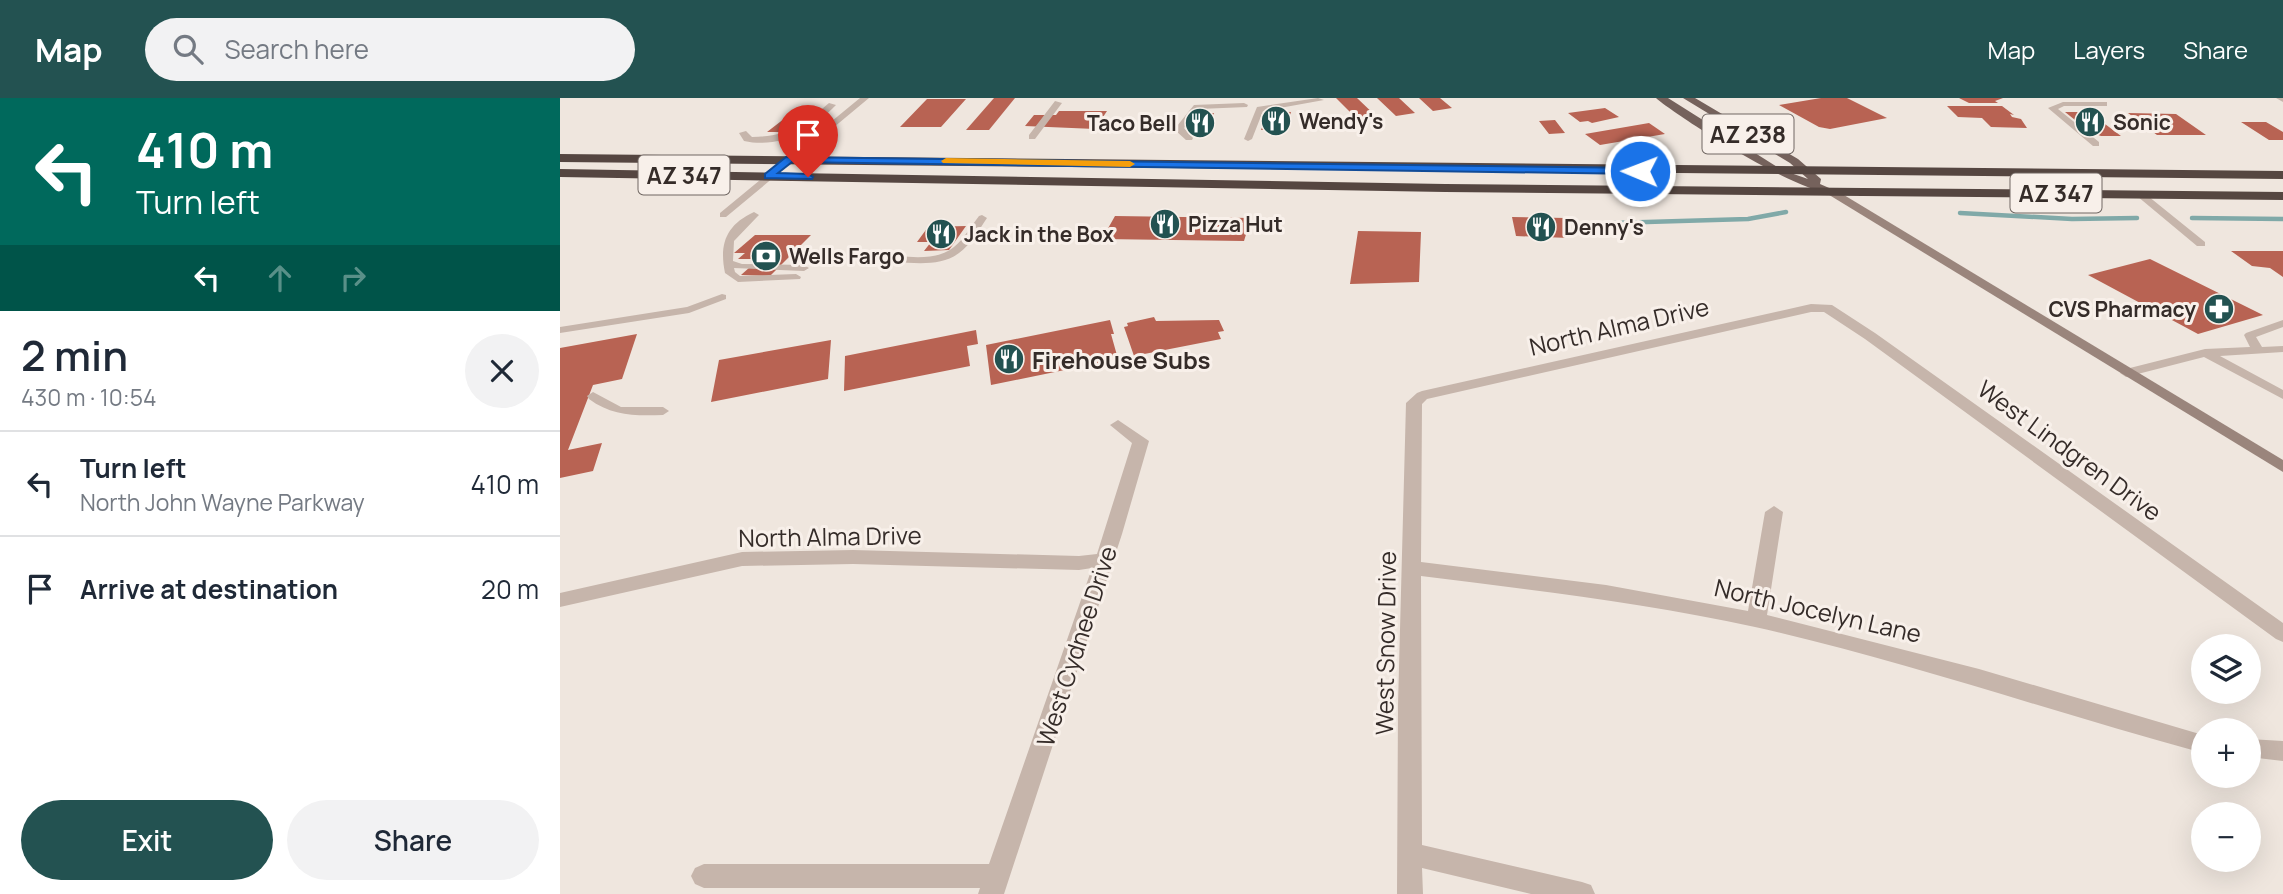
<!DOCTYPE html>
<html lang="en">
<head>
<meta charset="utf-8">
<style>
  body { margin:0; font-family:Manrope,sans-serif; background:#f2f2f3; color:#1f2937; height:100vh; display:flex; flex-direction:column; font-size:26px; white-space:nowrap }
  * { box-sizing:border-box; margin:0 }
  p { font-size:23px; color:#747a83 }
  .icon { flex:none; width:38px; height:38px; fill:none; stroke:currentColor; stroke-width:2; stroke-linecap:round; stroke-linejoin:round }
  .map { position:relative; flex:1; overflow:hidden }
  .drawer { display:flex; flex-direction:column; background:#fff; width:560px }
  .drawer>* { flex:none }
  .hud { background:#00695c; color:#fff; overflow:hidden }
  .tools { position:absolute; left:1631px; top:536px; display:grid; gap:14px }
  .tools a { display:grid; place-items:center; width:70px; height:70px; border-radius:50%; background:#fff; box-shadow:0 7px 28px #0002; font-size:35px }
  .pin { position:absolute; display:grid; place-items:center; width:60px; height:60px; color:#fff; margin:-72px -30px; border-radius:50% 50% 50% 0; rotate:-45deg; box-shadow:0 0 7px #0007 }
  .pin .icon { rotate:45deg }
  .me { position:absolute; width:77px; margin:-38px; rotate:271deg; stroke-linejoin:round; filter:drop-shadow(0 0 5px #0008) }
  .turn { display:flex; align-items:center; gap:24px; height:147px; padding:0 21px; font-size:32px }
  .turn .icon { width:91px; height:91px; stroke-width:2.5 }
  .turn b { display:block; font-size:49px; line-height:60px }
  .lanes { display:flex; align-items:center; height:66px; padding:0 21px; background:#0003; justify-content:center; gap:35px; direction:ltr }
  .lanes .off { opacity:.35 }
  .round { display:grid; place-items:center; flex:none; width:74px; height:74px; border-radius:37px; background:#f2f2f3 }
  .head { display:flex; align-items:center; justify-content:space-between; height:119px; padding:0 21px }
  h1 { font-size:42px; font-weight:600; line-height:52px }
  .action { display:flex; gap:14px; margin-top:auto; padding:14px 21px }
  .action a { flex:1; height:80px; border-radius:42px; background:#235251; color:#fff; font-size:28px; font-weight:600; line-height:80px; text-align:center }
  .action a+a { background:#f2f2f3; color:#1f2937 }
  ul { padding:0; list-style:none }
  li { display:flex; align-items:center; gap:21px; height:105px; padding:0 21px; border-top:2px solid #e0e1e3 }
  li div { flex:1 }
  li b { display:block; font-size:26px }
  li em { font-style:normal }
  header { display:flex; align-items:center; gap:42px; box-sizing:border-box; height:98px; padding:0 35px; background:#235251; color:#fff }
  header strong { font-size:33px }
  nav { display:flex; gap:38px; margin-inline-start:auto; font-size:24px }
  .search { width:490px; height:63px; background:#f2f2f3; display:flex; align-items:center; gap:18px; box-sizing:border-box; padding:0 24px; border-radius:38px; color:#747a83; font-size:26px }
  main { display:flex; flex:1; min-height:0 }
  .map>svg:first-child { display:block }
</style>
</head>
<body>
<header>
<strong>Map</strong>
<div class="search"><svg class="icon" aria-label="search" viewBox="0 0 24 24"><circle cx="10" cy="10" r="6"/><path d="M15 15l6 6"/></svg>Search here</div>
<nav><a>Map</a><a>Layers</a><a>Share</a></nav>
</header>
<main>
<section class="drawer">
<div class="hud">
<div class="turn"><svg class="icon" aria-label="left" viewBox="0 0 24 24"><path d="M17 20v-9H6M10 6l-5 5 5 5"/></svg><div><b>410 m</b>Turn left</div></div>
<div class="lanes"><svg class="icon" aria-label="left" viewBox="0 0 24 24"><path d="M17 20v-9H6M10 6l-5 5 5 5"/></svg><svg class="icon off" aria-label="ahead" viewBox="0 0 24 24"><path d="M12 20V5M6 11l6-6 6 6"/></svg><svg class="icon off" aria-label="right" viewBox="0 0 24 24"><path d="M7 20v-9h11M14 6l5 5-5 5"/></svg></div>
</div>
<div class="head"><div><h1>2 min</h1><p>430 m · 10:54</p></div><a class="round"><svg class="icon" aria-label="close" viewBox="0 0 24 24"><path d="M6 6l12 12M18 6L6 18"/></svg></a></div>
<ul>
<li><svg class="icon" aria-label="left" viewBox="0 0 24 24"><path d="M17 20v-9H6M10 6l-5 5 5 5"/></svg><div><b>Turn left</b><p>North John Wayne Parkway</p></div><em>410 m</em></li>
<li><svg class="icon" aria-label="arrive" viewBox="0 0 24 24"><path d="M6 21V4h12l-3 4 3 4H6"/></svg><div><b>Arrive at destination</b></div><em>20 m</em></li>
</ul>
<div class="action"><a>Exit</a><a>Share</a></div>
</section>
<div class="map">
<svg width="1723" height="796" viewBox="0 0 1723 796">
  <rect width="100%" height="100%" fill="#efe6de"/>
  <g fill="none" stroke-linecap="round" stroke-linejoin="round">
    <path stroke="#80a9a8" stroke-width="4.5" d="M1400,115l112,6 65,-1
      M1632,120l91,1
      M1053,125l135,-4 38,-7"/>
  </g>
  <path fill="#b86353" d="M434,0h21l-26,32h-23z
    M776,0h21l21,20 -19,3z
    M817,0h22l16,15 -19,3z
    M859,0h21l12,10 -19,3z
    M1261,0h26l40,20 -57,11 -11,-2 -40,-22z
    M1399,0h44l-8,3 3,2h-29z
    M367,1h39l-25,28h-41z
    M1387,8h55l12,9 -4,-1 2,3 9,2 6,9 -36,-1 -9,-9 -24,-1z
    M1045,10l14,9 -27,6 -4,-2 -8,1 -12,-9z
    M499,13h48l-12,18 -70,-3 9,-11h22z
    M708,13l23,1 -6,18h-24z
    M1505,14h24l32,24h-20l-11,-4z
    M636,15h18l-9,20h-19z
    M1568,15l48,1 30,21h-49z
    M229,17h24l-21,17h-25z
    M995,22l10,13 -16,1 -10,-13z
    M1681,24h25l17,10v8h-14z
    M1089,25l16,11 -65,11 -15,-11z
    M555,118l136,2 -7,23 -142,-2z
    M952,119l54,1 3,20 -53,-2z
    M406,128l-17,24 -25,1 7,-9h-14l11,-15z
    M798,133l63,1 -2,50 -69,2z
    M195,137h56l-41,41 -29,-1 18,-16h-21l7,-6h-11z
    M1671,153h52v26l-13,-9 -18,-2z
    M1590,161l113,56 -65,19 -110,-59z
    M594,219l2,4 63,-1 5,11 -6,1 3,7 -87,17 -10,-29 4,-1 -1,-3z
    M550,222l4,14h-3l7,25 -127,26 -5,-40z
    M416,232l2,14 -11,2 3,20 -126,25 1,-35z
    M77,236l-15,45 -29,6 -25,65 34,-7 -9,28 -33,7v-130z
    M271,242l-3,39 -117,23 8,-42z"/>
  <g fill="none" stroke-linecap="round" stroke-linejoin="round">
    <path fill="#c6b5ab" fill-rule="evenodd" d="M300,0h9l-143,119h-6v-4z
      M758,0l6,2 -61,11 -11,28 -4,2 -4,-2 13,-32z
      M1716,0h7v4z
      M495,3l7,2 -27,36h-6v-4z
      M1503,4h44v4h-43l-6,3 41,33v4h-6l-45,-38z
      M269,5l7,2c-24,25 -56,44 -92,36l-5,-8 7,-2 6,6c37,-1 50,-11 77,-34z
      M684,5l4,2 -1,2 -48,2 -15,19 9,10 -1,2h-6l-10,-9 1,-5 17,-21z
      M1577,94h6l62,50v4h-8l-60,-50z
      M194,114l5,3 -2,2 -23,24 -1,20 9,3 62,1 5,3 -5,3 -70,-3 1,4 5,4 56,-2 5,3 -1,2 -62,3 -13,-9c-6,-29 1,-48 29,-61z
      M422,117l5,3c-8,12 -16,26 -28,35 -22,17 -61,8 -87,6l-5,-3 5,-3c24,2 62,11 82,-6 10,-8 17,-21 25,-31z
      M162,196l4,1v4l-37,14 -129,20v-6l127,-20z
      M1723,222v7l-27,10 6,10 21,-1v6l-63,4 63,34v9l-79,-42 -78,20 -6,-4 2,-3 83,-21 45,-2 -6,-12 2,-2z
      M33,294l28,15h42l6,4 -6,4c-28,1 -51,1 -74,-16l-2,-3z"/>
    <path fill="#c6b5ab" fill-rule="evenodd" d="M1251,206l21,1 43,28 408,290v19l-7,-3 -411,-300 -41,-27h-13l-384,87 -5,5 -1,158 185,23 142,26 17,-99 9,-6 9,6 -16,103 212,54 224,66v18c-149,-40 -296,-92 -448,-126 -110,-24 -222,-37 -334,-51l1,269 160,37 9,3 4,9h-64l-109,-26 1,26h-26l1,-189 8,-302 11,-10 5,-2z
      M558,322l31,21 -27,93 -118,360h-26l2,-6h-276l-9,-4 -4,-8 4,-8 9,-4h285l103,-296 -13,2 -226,-6 -111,2 -182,41v-14l182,-41 111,-2 226,6 18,-2 35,-111 -22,-18z
      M1689,641l34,2v20l-34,-4z"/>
    <path fill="#9a857c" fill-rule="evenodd" d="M1266,91h8l449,271v12l-457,-279z"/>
    <path fill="#75625c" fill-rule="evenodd" d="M1096,0h12l114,72 26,9 -18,-16 -107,-65h12l103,61 23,20 -1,5 16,7c-20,14 -160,-75 -180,-93z"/>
    <path fill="#554641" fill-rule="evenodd" d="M0,56l1723,17v8l-1723,-17z
      M0,71l885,15 838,8v8l-838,-8 -885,-15z"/>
  </g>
  <path fill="#1a73e8" stroke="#114b97" stroke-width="2" d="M226,59l854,11 5,3 -5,3 -848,-12 -14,11 30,1 5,3 -1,2 -47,-1v-4z"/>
  <path fill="#f59e0b" d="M386,60l184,3 5,3 -5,3 -187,-4 -2,-2z"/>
  <defs>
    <g id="restaurant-disc" transform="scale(1.575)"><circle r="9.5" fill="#235251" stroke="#f8f0ea"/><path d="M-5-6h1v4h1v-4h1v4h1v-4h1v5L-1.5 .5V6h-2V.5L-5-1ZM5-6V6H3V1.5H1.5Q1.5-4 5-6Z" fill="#fff"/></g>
    <g id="bank-disc" transform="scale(1.575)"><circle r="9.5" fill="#235251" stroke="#f8f0ea"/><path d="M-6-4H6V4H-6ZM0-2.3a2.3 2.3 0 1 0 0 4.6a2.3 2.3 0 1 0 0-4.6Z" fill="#fff"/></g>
    <g id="pharmacy-disc" transform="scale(1.575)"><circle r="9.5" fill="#235251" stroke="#f8f0ea"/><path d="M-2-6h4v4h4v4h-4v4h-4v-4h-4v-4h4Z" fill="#fff"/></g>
  </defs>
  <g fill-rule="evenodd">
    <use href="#restaurant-disc" x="716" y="23"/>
    <use href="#restaurant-disc" x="1530" y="24"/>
    <use href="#restaurant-disc" x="640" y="25"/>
    <use href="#restaurant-disc" x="605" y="126"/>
    <use href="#restaurant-disc" x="981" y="129"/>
    <use href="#restaurant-disc" x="381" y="136"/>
    <use href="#bank-disc" x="206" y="158"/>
    <use href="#pharmacy-disc" x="1659" y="211"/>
    <use href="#restaurant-disc" x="449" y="261"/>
  </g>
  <g text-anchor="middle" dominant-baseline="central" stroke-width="6" stroke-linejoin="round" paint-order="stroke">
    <g font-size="21" font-weight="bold" fill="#352c29" stroke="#f8f0ea" text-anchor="start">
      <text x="739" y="23">Wendy's</text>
      <text x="1553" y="24">Sonic</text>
      <text x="617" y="25" text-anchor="end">Taco Bell</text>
      <text x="628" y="126">Pizza Hut</text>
      <text x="1004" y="129">Denny's</text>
      <text x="404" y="136">Jack in the Box</text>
      <text x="229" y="158">Wells Fargo</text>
      <text x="1636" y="211" text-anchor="end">CVS Pharmacy</text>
    </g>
    <g fill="#f8f0ea" stroke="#706763" stroke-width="2">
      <rect x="1142.5" y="16.5" width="91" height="39" rx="5"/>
      <rect x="78.5" y="57.5" width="91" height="39" rx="5"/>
      <rect x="1450.5" y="75.5" width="91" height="39" rx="5"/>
    </g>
    <g font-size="23" font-weight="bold" fill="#352c29">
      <text x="1188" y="36">AZ 238</text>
      <text x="124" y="77">AZ 347</text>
      <text x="1496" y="95">AZ 347</text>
    </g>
    <g font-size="24" fill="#352c29" stroke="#f8f0ea">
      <text transform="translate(1059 228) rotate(-13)">North Alma Drive</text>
      <text transform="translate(1510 352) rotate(36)">West Lindgren Drive</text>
      <text transform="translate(270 438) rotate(-1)">North Alma Drive</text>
      <text transform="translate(1258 512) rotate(13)">North Jocelyn Lane</text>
      <text transform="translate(825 545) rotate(-89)">West Snow Drive</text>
      <text transform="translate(516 548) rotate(-72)">West Cydnee Drive</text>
    </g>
    <g font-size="24" font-weight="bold" fill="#352c29" stroke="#f8f0ea" text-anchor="start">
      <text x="472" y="261">Firehouse Subs</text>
    </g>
  </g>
</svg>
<div class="tools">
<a><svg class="icon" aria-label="layers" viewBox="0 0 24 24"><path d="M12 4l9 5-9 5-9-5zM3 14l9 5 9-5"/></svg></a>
<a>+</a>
<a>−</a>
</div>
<div class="pin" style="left:248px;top:79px;background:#d93025"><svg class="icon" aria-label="arrive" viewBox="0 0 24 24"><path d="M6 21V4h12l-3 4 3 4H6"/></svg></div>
<svg class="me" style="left:1080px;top:73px" viewBox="-20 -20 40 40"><circle r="17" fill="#1a73e8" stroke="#fff" stroke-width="3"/><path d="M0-11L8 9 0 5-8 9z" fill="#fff"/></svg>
</div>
</main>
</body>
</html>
